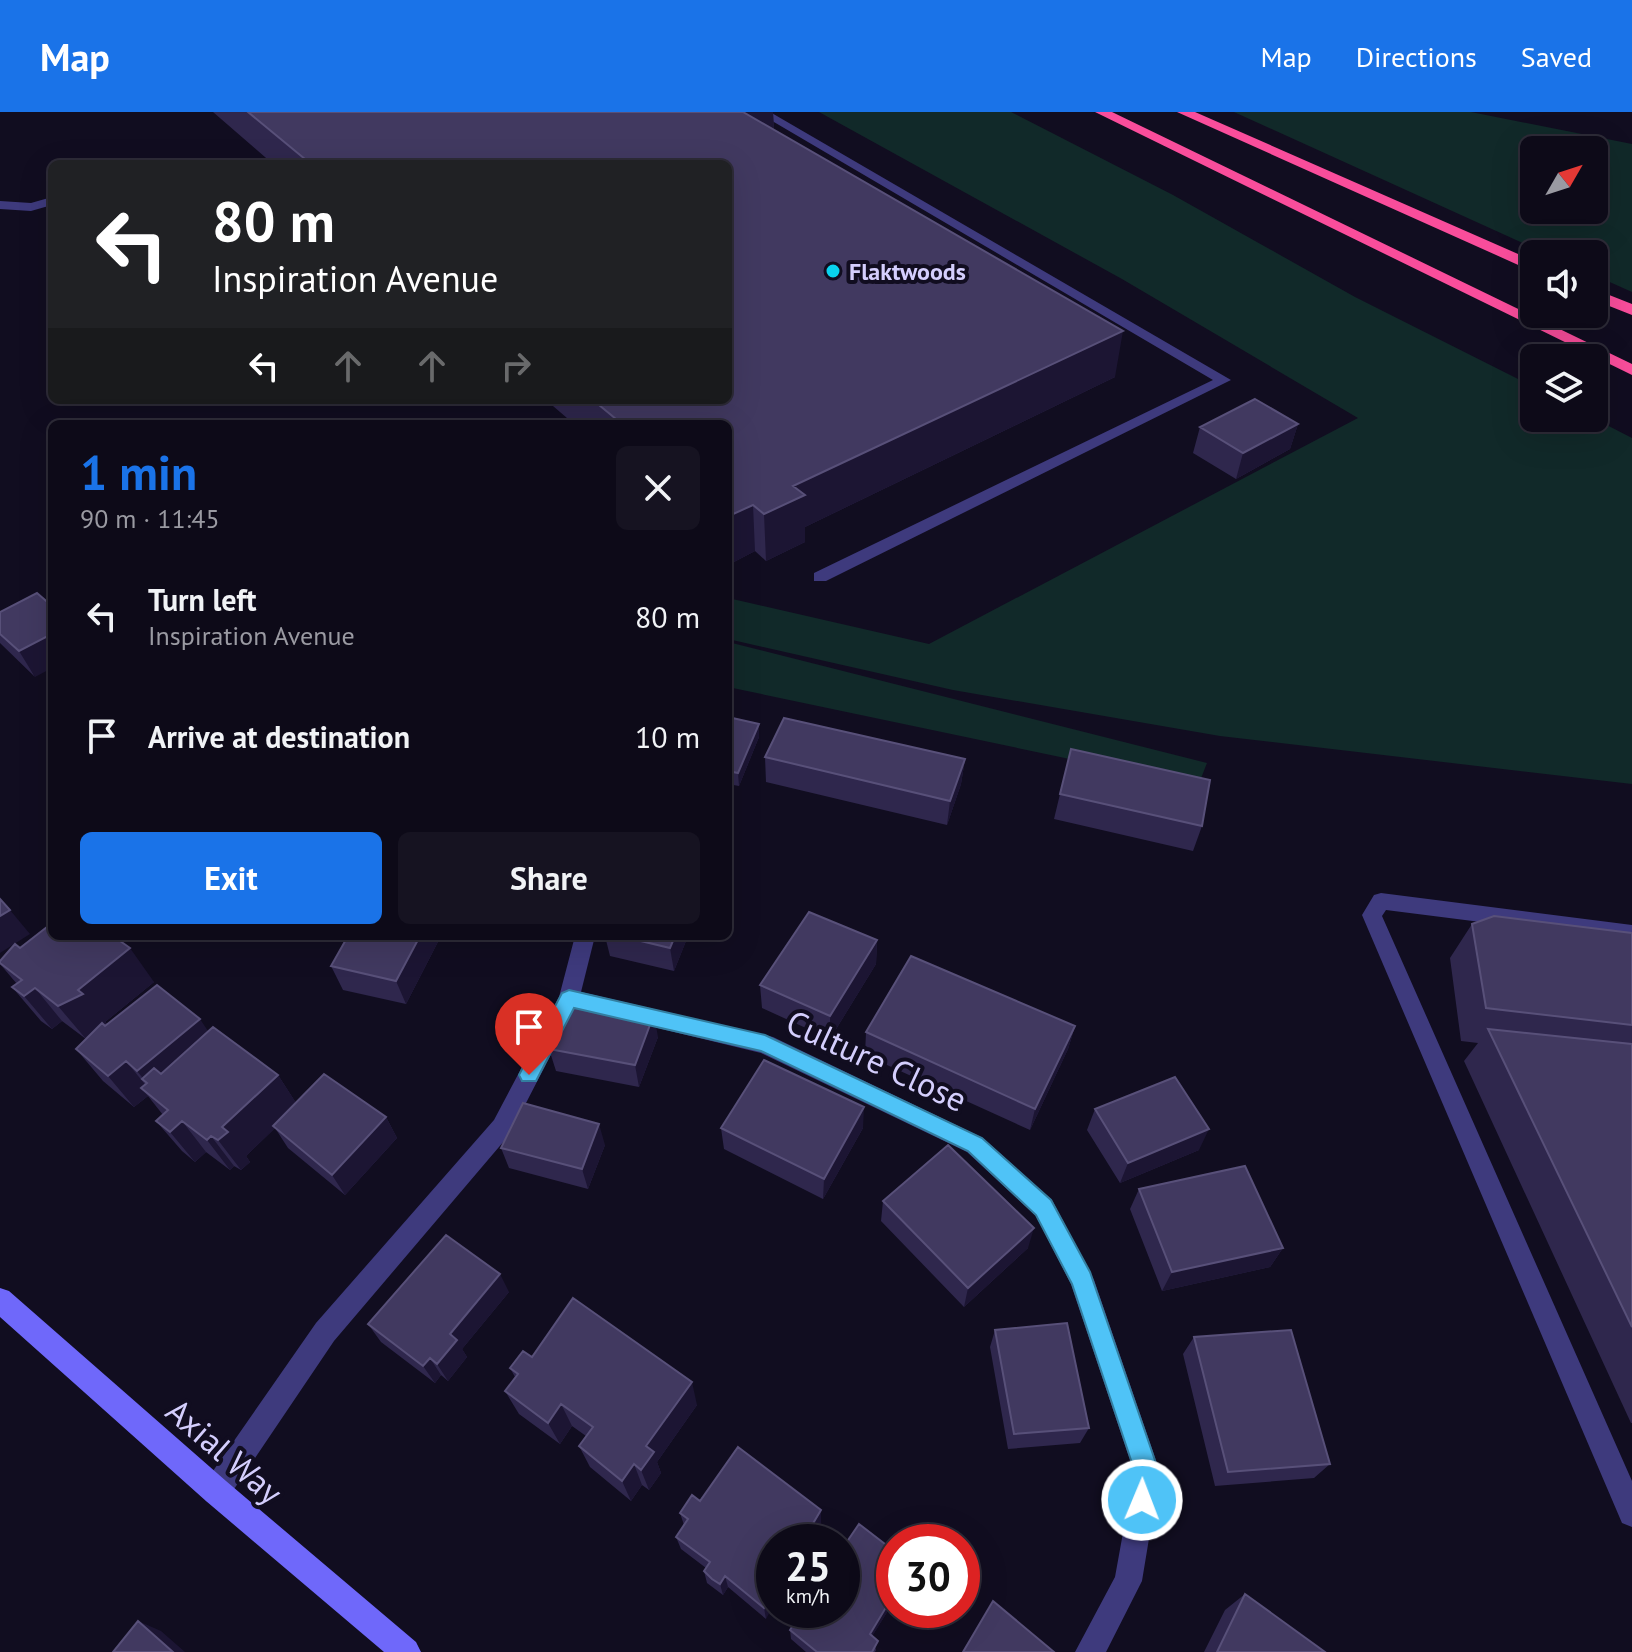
<!DOCTYPE html>
<html lang="en">
<head>
<meta charset="utf-8">
<style>
  body { margin:0; font-family:"PT Sans",sans-serif; background:#161321; color:#f1f3f6; height:100vh; display:flex; flex-direction:column; font-size:30px; white-space:nowrap }
  * { box-sizing:border-box; margin:0 }
  p { font-size:26px; color:#9a9aa2 }
  .icon { flex:none; width:44px; height:44px; fill:none; stroke:currentColor; stroke-width:2; stroke-linecap:round; stroke-linejoin:round }
  .map { position:relative; flex:1; overflow:hidden }
  .details { position:absolute; left:48px; top:308px; width:684px; height:520px; display:flex; flex-direction:column; background:#0d0a18; border-radius:12px; box-shadow:0 8px 32px #0002,0 0 0 2px #2d2b37 }
  .details>* { flex:none }
  .guide { position:absolute; left:48px; top:48px; width:684px; height:244px; border-radius:12px; box-shadow:0 8px 32px #0002,0 0 0 2px #2d2b37; background:#202124; color:#fff; overflow:hidden }
  .needle { width:52px; rotate:51deg }
  .fabs { position:absolute; left:1520px; top:24px; display:grid; gap:16px }
  .fabs a { display:grid; place-items:center; width:88px; height:88px; border-radius:12px; background:#0d0a18; box-shadow:0 8px 32px #0002,0 0 0 2px #2d2b37; font-size:40px }
  .speed { position:absolute; left:756px; top:1412px; display:flex; gap:16px; font-size:40px; font-weight:700; text-align:center }
  .speed>* { display:grid; place-content:center; width:104px; height:104px; border-radius:50%; background:#0d0a18; box-shadow:0 8px 32px #0002,0 0 0 2px #2d2b37; line-height:1 }
  .speed small { font-size:20px; font-weight:400 }
  .speed .limit { border:12px solid #d22; background:#fff; color:#111 }
  .pin { position:absolute; display:grid; place-items:center; width:68px; height:68px; color:#fff; margin:-82px -34px; border-radius:50% 50% 50% 0; rotate:-45deg; box-shadow:0 0 8px #0007 }
  .pin .icon { rotate:45deg }
  .me { position:absolute; width:88px; margin:-44px; rotate:1deg; stroke-linejoin:round; filter:drop-shadow(0 0 6px #0008) }
  .turn { display:flex; align-items:center; gap:28px; height:168px; padding:0 32px; font-size:36px }
  .turn .icon { width:104px; height:104px; stroke-width:2.5 }
  .turn b { display:block; font-size:56px; line-height:68px }
  .lanes { display:flex; align-items:center; height:76px; padding:0 32px; background:#0003; justify-content:center; gap:40px; direction:ltr }
  .lanes .off { opacity:.35 }
  .round { display:grid; place-items:center; flex:none; width:84px; height:84px; border-radius:12px; background:#161321 }
  .overview { display:flex; align-items:center; justify-content:space-between; height:136px; padding:0 32px }
  h1 { font-size:48px; font-weight:600; line-height:60px; color:#1a73e8 }
  .primary-button { display:flex; gap:16px; margin-top:auto; padding:16px 32px }
  .primary-button a { flex:1; height:92px; border-radius:12px; background:#1a73e8; color:#fff; font-size:32px; font-weight:600; line-height:92px; text-align:center }
  .primary-button a+a { background:#161321; color:#f1f3f6 }
  ul { padding:0; list-style:none }
  li { display:flex; align-items:center; gap:24px; height:120px; padding:0 32px }
  li div { flex:1 }
  li b { display:block; font-size:30px }
  li em { font-style:normal }
  header { display:flex; align-items:center; gap:48px; box-sizing:border-box; height:112px; padding:0 40px; background:#1a73e8; color:#fff }
  header strong { font-size:38px }
  nav { display:flex; gap:44px; margin-inline-start:auto; font-size:28px }
  .map>svg:first-child { display:block }
</style>
</head>
<body>
<header>
<strong>Map</strong>
<nav><a>Map</a><a>Directions</a><a>Saved</a></nav>
</header>
<div class="map">
<svg width="1632" height="1540" viewBox="0 0 1632 1540">
  <rect width="100%" height="100%" fill="#110d20"/>
  <path fill="#112929" fill-rule="evenodd" d="M819,0h192l162,83 182,102 179,90v31h59l39,20v346l-412,-48 -267,-46 -225,-51v-41l201,46 429,-226 -236,-139z
    M1234,0h237l161,32v148l-38,-17v-21h-47zM1534,38h60v60h-60z
    M728,530l479,121 -9,23 -470,-99z"/>
  <g fill="none" stroke-linecap="round" stroke-linejoin="round">
    <path fill="#3e3a7d" fill-rule="evenodd" d="M757,0h13l461,268 -405,201h-12v-8l399,-193z
      M52,85v8l-21,6 -31,-2v-8l31,2z
      M1381,781l251,32v16l-246,-31 -4,6 250,565v46l-10,-4 -260,-608 12,-20z"/>
    <path fill="#3e3a7d" fill-rule="evenodd" d="M575,824h20l-14,56 192,45 210,101 69,62 42,80 66,192 -18,109 -36,71h-31l40,-75 19,-105 -63,-188 -35,-68 -69,-64 -206,-99 -186,-45 -65,126 -176,207 -108,160 -10,4 -10,-4 -4,-10 4,-10 110,-158 178,-203 65,-123z"/>
    <path fill="#6f68fa" fill-rule="evenodd" d="M0,1176l9,3 217,190 190,161 5,10h-37l-178,-151 -206,-184z"/>
    <path fill="#f94d9b" fill-rule="evenodd" d="M1095,0h17l520,252v11z
      M1177,0h18l339,149v11z
      M1594,177l38,15v11l-38,-15z"/>
  </g>
  <path fill="#2f274d" d="M213,0h560l1,18 341,247 -310,150v15l-39,19 -11,-10 -21,11 -6,-5v-133h-154l-28,-24h182v-236h-455z
    M1298,312l-8,25 -54,30 -43,-26 7,-26z
    M0,500l35,65 -35,-34z
    M728,605l31,20 -20,49 -11,-2z
    M765,645l200,2 -4,25 -14,41 -181,-43z
    M1060,682l142,32 -9,25 -139,-32z
    M1472,812l160,9v490h-1l-167,-362 14,-18 -17,-2 -11,-83z
    M441,824l-35,68 -63,-14 -12,-24z
    M605,824h83l-14,35 -64,-15z
    M877,828l-1,24 -46,75 -68,-31 -2,-23z
    M20,836l134,34 -49,40 2,2 101,8 70,43 18,28 90,14 11,21 -52,57 -57,-47 -13,-20 -29,28 4,6 -9,8 -7,-4 -4,4 -24,-18 -11,10 -13,-11 -26,-30 7,-6 -15,-19 -14,11 -31,-26 -27,-32 10,-10 -24,-18 -10,8 -11,-8 -29,-34 5,-3 -17,-20z
    M1075,914l-7,23 -38,81 -165,-75 1,-23z
    M658,925l-19,50 -83,-16 -7,-22z
    M1095,997l104,41 -79,33 -33,-53z
    M721,1016h142l-40,71 -99,-50z
    M605,1033l-17,44 -79,-21 -8,-20z
    M1139,1077l144,59 -13,19 -108,24 -32,-82z
    M883,1089l145,47 -64,59 -83,-86z
    M509,1180l-47,57 5,8 -19,24 -7,-6 -6,8 -54,-41 -13,-18z
    M995,1218l94,98 -9,15 -72,6 -18,-102z
    M1194,1225l136,127 -16,14 -99,8 -32,-132z
    M532,1245l165,48 -40,57 4,11 -12,17 -7,-5 -11,16 -41,-34 -11,-21 7,-10 -14,-10 -12,18 -41,-30 -14,-23 10,-14 -5,-9z
    M700,1389l121,9v13l-47,19 -8,77 -38,-32 -5,8 -16,-12 -3,-12 2,-3 -25,-19 -5,-12 8,-12 -4,-12z
    M894,1439v50l-22,35 4,14 -1,2h-69l-15,-13 -1,-9z
    M1245,1482l80,58h-121l21,-42z"/>
  <path fill="#1c1533" d="M728,0h45l1,18z
    M1123,219l-8,46 -310,150v15l-39,19 -2,-47 29,-28z
    M1298,312l-8,25 -54,30 7,-26z
    M753,393l2,46 -21,11 -3,-47z
    M52,522v34l-17,9 -16,-26z
    M759,612v13l-20,49 -1,-13z
    M965,647l-4,25 -14,41 3,-24z
    M10,798l20,24 -30,19v-37z
    M420,824h21l-35,68 -10,-23z
    M675,824h13l-14,35 -4,-23z
    M877,828l-1,24 -46,75v-23z
    M130,836l24,34 -49,40 4,5 -23,12 -28,-33z
    M35,876l27,33 -10,8 -28,-33z
    M654,902l4,23 -19,50 -4,-22z
    M200,907l22,33 -59,51 -26,-32z
    M1075,914l-7,23 -38,81 5,-21z
    M126,949l26,32 -11,-5 7,8 -14,11 -26,-31z
    M278,963l20,31 -52,50 4,6 -9,8 -23,-30 4,-13z
    M864,995l-1,21 -40,71 1,-20z
    M386,1005l11,21 -52,57 -13,-20z
    M182,1009l24,31 -11,10 -25,-30z
    M599,1012l6,21 -17,44 -6,-20z
    M1209,1017l-10,21 -79,33 8,-20z
    M211,1024l23,30 -4,4 -23,-30z
    M1034,1116l-6,20 -64,59 4,-19z
    M1283,1136l-13,19 -108,24 10,-19z
    M500,1162l9,18 -47,57 5,8 -19,24 -11,-17 13,-30z
    M430,1246l11,17 -6,8 -12,-17z
    M692,1270l5,23 -40,57 4,11 -12,17 -8,-20 5,-24z
    M561,1292l11,22 -12,18 -12,-21z
    M634,1352l8,21 -11,16 -9,-20z
    M821,1398v13l-11,19h-8z
    M725,1464l3,11 -5,8 -3,-11z
    M774,1478v14l-8,15 -2,-11z
    M894,1482v7l-26,42 2,-9z
    M138,1509l23,10 24,21h-12z"/>
  <path fill="#413960" stroke="#585079" stroke-width="2" d="M248,0h495l380,219 -330,155 12,9 -41,19 -11,-9 -22,10 -3,-3v-88h-106l-29,-24h135v-236h-417z
    M1255,287l43,25 -55,29 -43,-26z
    M37,481l15,13v28l-33,17 -19,-17v-22z
    M728,605l31,7 -21,49 -10,-2z
    M784,606l181,41 -15,42 -185,-44z
    M1071,637l139,31 -8,46 -142,-32z
    M0,787l10,11 -10,6z
    M809,800l68,28 -47,76 -70,-31z
    M1494,804l138,17v92l-146,-17 -14,-84z
    M52,811v13h61l17,12 -52,42 5,4 -25,12 -23,-18 -11,8 -12,-9 10,-7 -22,-17v-2l15,-17 5,4z
    M348,824h72l-24,45 -65,-15z
    M620,824h55l-5,12z
    M911,844l164,70 -40,83 -169,-77z
    M157,873l43,34 -63,52 -11,-10 -18,15 -32,-27 26,-26 3,3z
    M567,887l87,15 -19,51 -86,-16z
    M213,915l65,48 -56,52 6,5 -10,8 -7,-4 -4,4 -25,-19 -12,11 -14,-11 12,-11 -27,-22 6,-5 -5,-4 12,-11 7,6z
    M1488,917l144,15v283z
    M764,948l100,47 -40,72 -103,-51z
    M324,962l62,43 -54,58 -59,-49z
    M1175,965l34,52 -81,34 -33,-54z
    M523,991l76,21 -17,45 -81,-21z
    M948,1033l86,83 -66,60 -85,-87z
    M1245,1054l38,82 -111,24 -33,-83z
    M446,1123l54,39 -50,60 7,6 -20,24 -7,-6 -7,8 -55,-42z
    M573,1186l119,84 -46,64 8,6 -13,18 -7,-6 -12,17 -43,-35 14,-19 -32,-23 -13,19 -43,-32 13,-17 -8,-6 13,-17 9,6z
    M1067,1211l22,105 -75,6 -19,-104z
    M1291,1218l39,134 -102,8 -34,-135z
    M738,1335l83,63 -19,32h-28v48l-10,18 -39,-32 -5,8 -8,-5 -8,-8 6,-9 -34,-25 12,-18 -8,-6 12,-18 8,6z
    M859,1412l35,27v43l-24,40 8,7 -6,11h-55l-27,-22 13,-20h39v-61z
    M1245,1482l80,58h-108z
    M993,1489l61,51h-91z
    M138,1509l35,31h-60z"/>
  <path fill="#4fc3f7" stroke="#337fa1" stroke-width="2" d="M569,878l196,45 217,103 69,62 39,72 69,200 -8,36 -9,4 -9,-4 -3,-8 5,-28 -63,-188 -36,-69 -68,-64 -207,-100 -187,-43 -38,73h-14l-3,-6 3,-6 40,-76z"/>
  <circle fill="#09d2ee" stroke="#110d20" stroke-width="3" cx="833" cy="159" r="8"/>
  <g text-anchor="middle" dominant-baseline="central" stroke-width="8" stroke-linejoin="round" paint-order="stroke">
    <g font-size="24" font-weight="bold" fill="#d4cefd" stroke="#110d20" text-anchor="start">
      <text x="849" y="159">Flaktwoods</text>
    </g>
    <g font-size="34" fill="#d4cefd" stroke="#110d20">
      <text transform="translate(877 948) rotate(25)">Culture Close</text>
      <text transform="translate(225 1339) rotate(41)">Axial Way</text>
    </g>
  </g>
</svg>
<div class="fabs">
<a><svg class="needle" viewBox="-14 -14 28 28"><path d="M0-13l5 13h-10z" fill="#e53935"/><path d="M0 13l5-13h-10z" fill="#9a9aa2"/></svg></a>
<a><svg class="icon" aria-label="sound" viewBox="0 0 24 24"><path d="M4 9h4l5-4v14l-5-4H4zM17 9q2 3 0 6"/></svg></a>
<a><svg class="icon" aria-label="layers" viewBox="0 0 24 24"><path d="M12 4l9 5-9 5-9-5zM3 14l9 5 9-5"/></svg></a>
</div>
<div class="speed"><div>25<small>km/h</small></div><div class="limit">30</div></div>
<div class="pin" style="left:529px;top:963px;background:#d93025"><svg class="icon" aria-label="arrive" viewBox="0 0 24 24"><path d="M6 21V4h12l-3 4 3 4H6"/></svg></div>
<svg class="me" style="left:1142px;top:1388px" viewBox="-20 -20 40 40"><circle r="17" fill="#4fc3f7" stroke="#fff" stroke-width="3"/><path d="M0-11L8 9 0 5-8 9z" fill="#fff"/></svg>
<div class="guide">
<div class="turn"><svg class="icon" aria-label="left" viewBox="0 0 24 24"><path d="M17 20v-9H6M10 6l-5 5 5 5"/></svg><div><b>80 m</b>Inspiration Avenue</div></div>
<div class="lanes"><svg class="icon" aria-label="left" viewBox="0 0 24 24"><path d="M17 20v-9H6M10 6l-5 5 5 5"/></svg><svg class="icon off" aria-label="ahead" viewBox="0 0 24 24"><path d="M12 20V5M6 11l6-6 6 6"/></svg><svg class="icon off" aria-label="ahead" viewBox="0 0 24 24"><path d="M12 20V5M6 11l6-6 6 6"/></svg><svg class="icon off" aria-label="right" viewBox="0 0 24 24"><path d="M7 20v-9h11M14 6l5 5-5 5"/></svg></div>
</div>
<section class="details">
<div class="overview"><div><h1>1 min</h1><p>90 m · 11:45</p></div><a class="round"><svg class="icon" aria-label="close" viewBox="0 0 24 24"><path d="M6 6l12 12M18 6L6 18"/></svg></a></div>
<ul>
<li><svg class="icon" aria-label="left" viewBox="0 0 24 24"><path d="M17 20v-9H6M10 6l-5 5 5 5"/></svg><div><b>Turn left</b><p>Inspiration Avenue</p></div><em>80 m</em></li>
<li><svg class="icon" aria-label="arrive" viewBox="0 0 24 24"><path d="M6 21V4h12l-3 4 3 4H6"/></svg><div><b>Arrive at destination</b></div><em>10 m</em></li>
</ul>
<div class="primary-button"><a>Exit</a><a>Share</a></div>
</section>
</div>
</body>
</html>
